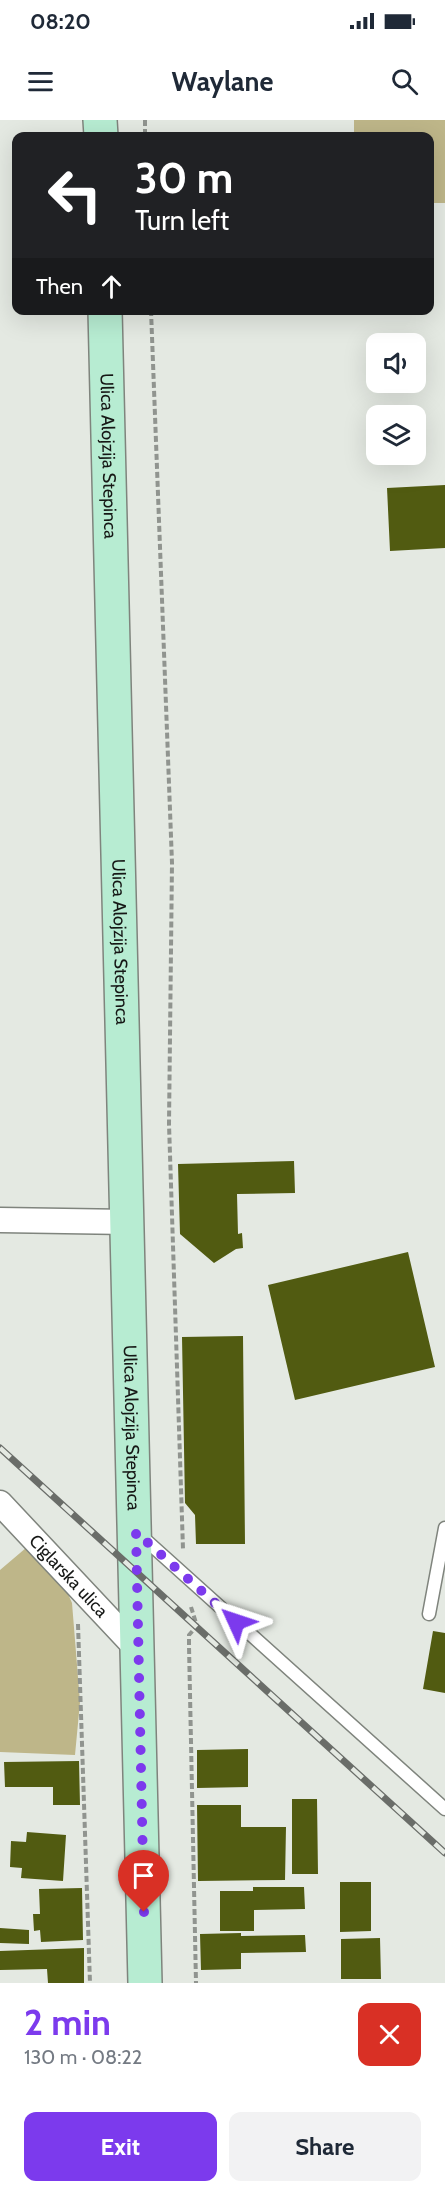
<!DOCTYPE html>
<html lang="en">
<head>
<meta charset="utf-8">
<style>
  body { margin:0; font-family:Cabin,sans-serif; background:#f2f2f3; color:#1f2937; height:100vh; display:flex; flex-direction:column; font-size:22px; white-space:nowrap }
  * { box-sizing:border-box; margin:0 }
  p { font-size:20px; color:#747a83 }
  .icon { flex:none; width:33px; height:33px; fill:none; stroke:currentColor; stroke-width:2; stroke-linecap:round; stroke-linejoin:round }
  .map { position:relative; height:1863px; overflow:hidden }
  .details { display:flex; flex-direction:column; background:#fff; flex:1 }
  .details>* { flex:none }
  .guide { position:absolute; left:12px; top:12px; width:422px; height:183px; border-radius:12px; box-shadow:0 6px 24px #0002; background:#202124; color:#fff; overflow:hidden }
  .buttons { position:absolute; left:366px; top:213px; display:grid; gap:12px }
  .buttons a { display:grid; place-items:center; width:60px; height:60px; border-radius:12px; background:#fff; box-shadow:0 6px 24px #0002; font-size:30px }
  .pin { position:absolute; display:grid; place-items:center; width:51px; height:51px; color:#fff; margin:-62px -26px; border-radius:50% 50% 50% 0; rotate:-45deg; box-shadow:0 0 6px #0007 }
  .pin .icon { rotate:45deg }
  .me { position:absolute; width:66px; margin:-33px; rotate:312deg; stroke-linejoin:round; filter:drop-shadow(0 0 4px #0008) }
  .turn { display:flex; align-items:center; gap:21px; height:126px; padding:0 24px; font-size:27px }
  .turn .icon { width:78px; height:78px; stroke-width:2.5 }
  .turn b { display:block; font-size:42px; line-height:51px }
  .then { display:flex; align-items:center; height:57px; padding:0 24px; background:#0003; gap:12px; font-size:22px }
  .round { display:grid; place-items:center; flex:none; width:63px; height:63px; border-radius:12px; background:#f2f2f3 }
  .overview { display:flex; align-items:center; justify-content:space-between; height:102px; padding:0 24px }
  h1 { font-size:36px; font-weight:800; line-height:45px; color:#7c3aed }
  .action { display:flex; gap:12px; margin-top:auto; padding:12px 24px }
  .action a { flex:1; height:69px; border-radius:12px; background:#7c3aed; color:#fff; font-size:24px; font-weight:800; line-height:69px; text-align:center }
  .action a+a { background:#f2f2f3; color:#1f2937 }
  .status { display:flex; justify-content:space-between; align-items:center; height:42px; padding:0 30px; background:#fff; direction:ltr }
  .status svg { height:16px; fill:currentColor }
  header { display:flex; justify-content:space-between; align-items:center; height:78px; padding:0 24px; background:#fff; font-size:27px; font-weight:800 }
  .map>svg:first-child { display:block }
</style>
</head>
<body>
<div class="status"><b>08:20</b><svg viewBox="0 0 49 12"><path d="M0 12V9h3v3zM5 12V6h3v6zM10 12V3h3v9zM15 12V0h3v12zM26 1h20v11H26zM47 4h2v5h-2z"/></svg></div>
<header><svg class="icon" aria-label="menu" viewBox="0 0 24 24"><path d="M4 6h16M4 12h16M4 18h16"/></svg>Waylane<svg class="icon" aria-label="search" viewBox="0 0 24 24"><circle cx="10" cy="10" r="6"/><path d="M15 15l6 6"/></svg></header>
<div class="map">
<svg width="445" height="1863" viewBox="0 0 445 1863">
  <rect width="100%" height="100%" fill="#e4e9e2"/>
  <path fill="#beb689" d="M354,0h91v83h-16v-67h-75z
    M33,1422l29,38 10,23 8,99 -5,53 -75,-3v-182z"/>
  <path fill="#515b11" d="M445,365v63l-55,3 -3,-63z
    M294,1041l1,32 -58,1 1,40 4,-1 1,15 -7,1 -22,14 -34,-29 -2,-70z
    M408,1132l27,115 -140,33 -27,-115z
    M243,1216l2,208h-49l-1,-29 -10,-12 -3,-166z
    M433,1511l12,2v60l-22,-4z
    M248,1629v38l-51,1v-38z
    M79,1641l1,44h-27v-18h-48l-1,-25z
    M292,1679h25l1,75h-26z
    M197,1685h44v22h45l-1,53 -87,1z
    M27,1712l39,3 -3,46 -42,-3 1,-10 -12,-1 1,-26 15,1z
    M340,1762h31v49l-31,1z
    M253,1767h51l1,22 -51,1v21h-34v-40h33z
    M82,1768l1,52 -42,2 -1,-12 -6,1 -1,-17h7l-1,-25z
    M0,1808l29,2v14l-29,-1z
    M241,1813v3l64,-1 1,17 -65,1v16l-40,1 -1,-36z
    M380,1818l1,41h-40v-40z
    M84,1828v35h-36l-1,-14 -47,1v-19z"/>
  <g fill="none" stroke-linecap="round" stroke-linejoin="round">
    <g stroke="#7f847d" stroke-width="15">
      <path id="lane" d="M140,1415l305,274
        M429,1494l16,-86"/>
    </g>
    <g stroke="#7f847d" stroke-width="27">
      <g id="street">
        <path d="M0,1100l129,2"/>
        <path id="s1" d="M0,1383l138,147"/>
      </g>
    </g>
    <g stroke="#7f847d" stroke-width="36">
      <g id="secondary">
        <path d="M100,0l1,16"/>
        <path id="s2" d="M105,190l40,1673"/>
      </g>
    </g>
    <path stroke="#90948f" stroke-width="4" stroke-dasharray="6 3" stroke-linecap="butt" d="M145,0v16
      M151,190l21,553 -3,261 14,425
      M191,1487l6,19 -8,9v11l7,337
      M78,1504l12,359"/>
    <use href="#lane" stroke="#fff" stroke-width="12"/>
    <use href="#street" stroke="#fff" stroke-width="24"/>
    <use href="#secondary" stroke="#b7ecd2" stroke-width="33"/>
    <g stroke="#6a6d69" stroke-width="7">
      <path id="rail" d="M0,1328l445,405"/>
    </g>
    <use href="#rail" stroke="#e4e9e2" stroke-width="4.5" stroke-dasharray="14" stroke-linecap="butt"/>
  </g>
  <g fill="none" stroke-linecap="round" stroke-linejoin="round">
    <path stroke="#7c3aed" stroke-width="10" stroke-dasharray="0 18" d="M144,1792l-8,-380 100,90"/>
  </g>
  <g text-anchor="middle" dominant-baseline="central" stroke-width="6" stroke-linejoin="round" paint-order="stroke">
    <g font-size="18" fill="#151715" stroke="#e4e9e2">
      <text stroke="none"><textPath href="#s2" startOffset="146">Ulica Alojzija Stepinca</textPath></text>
      <text stroke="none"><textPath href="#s2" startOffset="632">Ulica Alojzija Stepinca</textPath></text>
      <text stroke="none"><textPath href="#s2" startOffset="1118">Ulica Alojzija Stepinca</textPath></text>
      <text stroke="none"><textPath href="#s1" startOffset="100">Ciglarska ulica</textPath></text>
    </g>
  </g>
</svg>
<div class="buttons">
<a><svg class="icon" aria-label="sound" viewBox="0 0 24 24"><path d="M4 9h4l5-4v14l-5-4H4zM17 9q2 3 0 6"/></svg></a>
<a><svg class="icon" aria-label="layers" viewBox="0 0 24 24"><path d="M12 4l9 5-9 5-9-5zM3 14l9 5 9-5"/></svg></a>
</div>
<div class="pin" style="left:144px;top:1792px;background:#d93025"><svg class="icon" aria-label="arrive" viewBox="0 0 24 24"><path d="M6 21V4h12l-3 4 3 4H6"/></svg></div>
<svg class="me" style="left:236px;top:1502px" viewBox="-20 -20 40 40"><path d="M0-17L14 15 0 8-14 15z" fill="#7c3aed" stroke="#fff" stroke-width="4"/></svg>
<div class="guide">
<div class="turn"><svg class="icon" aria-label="left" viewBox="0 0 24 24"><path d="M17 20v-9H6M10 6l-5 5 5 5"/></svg><div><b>30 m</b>Turn left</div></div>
<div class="then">Then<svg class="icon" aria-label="ahead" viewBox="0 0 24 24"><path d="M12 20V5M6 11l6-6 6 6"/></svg></div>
</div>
</div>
<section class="details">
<div class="overview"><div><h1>2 min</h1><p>130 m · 08:22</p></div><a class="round" style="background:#d93025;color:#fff"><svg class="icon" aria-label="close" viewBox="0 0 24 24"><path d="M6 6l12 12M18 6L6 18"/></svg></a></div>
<div class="action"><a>Exit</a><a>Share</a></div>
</section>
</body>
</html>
